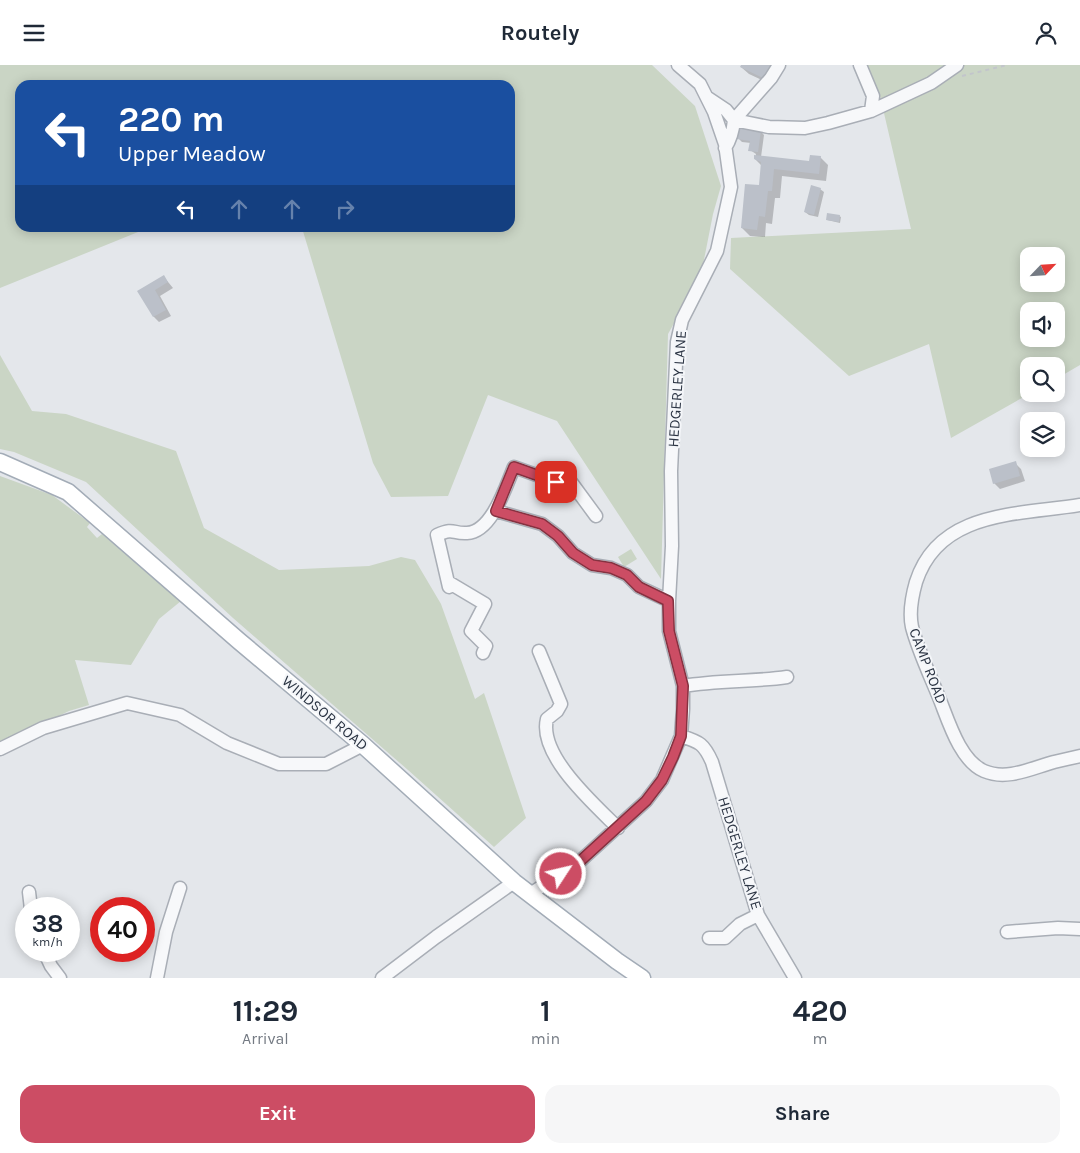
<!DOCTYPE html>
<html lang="en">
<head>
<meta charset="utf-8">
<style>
  body { margin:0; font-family:Karla,sans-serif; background:#f6f6f7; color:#1f2937; height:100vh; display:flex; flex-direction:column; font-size:19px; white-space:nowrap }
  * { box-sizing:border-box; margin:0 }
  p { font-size:16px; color:#747a83 }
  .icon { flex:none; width:28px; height:28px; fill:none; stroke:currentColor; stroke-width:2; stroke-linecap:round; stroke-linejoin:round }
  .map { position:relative; height:913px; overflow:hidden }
  .details { display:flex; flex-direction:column; background:#fff; flex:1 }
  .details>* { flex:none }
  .banner { position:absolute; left:15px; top:15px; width:500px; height:152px; border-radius:15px; box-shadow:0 2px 12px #0003; background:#1a4fa0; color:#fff; overflow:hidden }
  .needle { width:32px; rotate:65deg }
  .tools { position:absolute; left:1020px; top:182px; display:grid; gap:10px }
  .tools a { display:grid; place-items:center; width:45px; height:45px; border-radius:10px; background:#fff; box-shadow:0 2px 12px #0003; font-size:25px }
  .speed { position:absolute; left:15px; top:832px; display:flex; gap:10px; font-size:25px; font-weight:700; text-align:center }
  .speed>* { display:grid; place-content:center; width:65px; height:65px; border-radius:50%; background:#fff; box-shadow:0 2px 12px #0003; line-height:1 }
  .speed small { font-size:12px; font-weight:400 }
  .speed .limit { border:8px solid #d22; background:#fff; color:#111 }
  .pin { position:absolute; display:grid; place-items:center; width:42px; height:42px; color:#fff; margin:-21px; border-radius:10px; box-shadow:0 2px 8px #0006 }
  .me { position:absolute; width:55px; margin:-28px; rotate:55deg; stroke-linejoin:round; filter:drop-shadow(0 0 4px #0008) }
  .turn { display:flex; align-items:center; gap:18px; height:105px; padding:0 20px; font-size:22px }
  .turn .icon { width:65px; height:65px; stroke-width:2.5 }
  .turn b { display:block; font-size:35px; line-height:42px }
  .lanes { display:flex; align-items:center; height:48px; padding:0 20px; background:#0003; justify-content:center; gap:25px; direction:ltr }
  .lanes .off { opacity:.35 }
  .eta { display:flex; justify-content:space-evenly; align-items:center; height:85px; text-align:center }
  .eta b { font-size:30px; font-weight:700; line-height:35px }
  .button { display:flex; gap:10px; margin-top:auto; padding:10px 20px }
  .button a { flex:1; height:58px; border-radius:15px; background:#cc4d64; color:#fff; font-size:20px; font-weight:700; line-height:58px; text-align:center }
  .button a+a { background:#f6f6f7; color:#1f2937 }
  header { display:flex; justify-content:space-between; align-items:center; height:65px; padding:0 20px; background:#fff; font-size:22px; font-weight:700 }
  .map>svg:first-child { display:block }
</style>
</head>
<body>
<header><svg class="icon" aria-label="menu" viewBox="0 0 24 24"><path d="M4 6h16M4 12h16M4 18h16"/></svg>Routely<svg class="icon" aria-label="person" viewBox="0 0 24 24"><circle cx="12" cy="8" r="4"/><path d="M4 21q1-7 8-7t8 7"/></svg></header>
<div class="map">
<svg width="1080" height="913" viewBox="0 0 1080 913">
  <rect width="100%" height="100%" fill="#e4e7eb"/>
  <path fill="#cad5c5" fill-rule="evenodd" d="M0,0h652l43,41 26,80 -8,28 -12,61 -33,59 -7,245 -104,-158 -69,-26 -40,101 -57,1 -18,-34 -71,-235 208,-1v-142h-490v142l128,1 -148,60z
    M867,0h213v300l-24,14v-13h-27v28l-78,44 -22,-94 -80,32 -119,-107 1,-31 180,-9 -31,-133zM1029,191h27v28h-27zM1029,246h27v28h-27z
    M0,290l32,56 34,3 110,37 28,77 75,42 90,-4 32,-9 14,3 26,44 34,95 9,-6 42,125 -32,29 -86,-77 -175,-152 -147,-136 -72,-30 -14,-3z
    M0,411l52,19 38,28 -3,4 10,11 5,-4 79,67 -22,18 -28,46 -56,-5 14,45 -20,6 -69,34z
    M631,484l6,10 -13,8 -6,-10z"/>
  <path fill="#0003" d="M742,0h43l-12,20 -24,-11 -8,-7z
    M760,66l4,4 -3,22 49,6 10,-6 8,8 -2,16 -44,-5 -2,22h-5l-3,26 -6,-1 -1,14 -15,-1 -8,-8 18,-41 2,-21 -7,-7 1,-5 -6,-4 1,-7 -9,-1 -3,-3z
    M820,124l4,3 -6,25 -9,-2 -4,-3z
    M839,151l2,1 -1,6 -13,-3z
    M164,212l9,11 -13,8 11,20 -12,6 -5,-5 -15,-26z
    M1015,398l6,6 4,12 -25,8 -6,-6z"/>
  <path fill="#bbc0c9" d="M741,0h32l-8,14 -25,-12z
    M739,62l22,3 -3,22 -10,-1 2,-10 -13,-2z
    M754,90l55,6 1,-6 11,1 -2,18 -45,-5 -2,22h-4l-3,26 -6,-1 -2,14 -16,-2 4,-44 14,1 2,-23 -7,-3z
    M811,120l10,3 -7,27 -10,-3z
    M827,148l13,2 -1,7 -13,-2z
    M164,210l4,7 -13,8 11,20 -13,7 -16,-26z
    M1016,396l4,15 -27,8 -4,-15z"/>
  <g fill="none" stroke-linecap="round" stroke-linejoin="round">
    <g stroke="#a9aeb6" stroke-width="15">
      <path id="minor" d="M779,0l-8,13 -37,42 35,7 36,1 23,-5 43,-12 60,-28 26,-18
        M860,0l13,31 -2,15
        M708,33l18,12 8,10c-1,11 -3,19 -9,28
        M1080,440c-61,10 -141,5 -164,77 -4,14 -7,31 -4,45 6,23 17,46 26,68 10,24 21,65 46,76 23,10 48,-3 70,-9 9,-2 17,-4 26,-6
        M496,446l46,13 16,12 15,17 19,12 19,3 16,7 12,12 30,14
        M448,517l37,22 -14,27 15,15 -3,7
        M449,522l-12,-52c18,-8 15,-1 30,-2 25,-1 39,-47 47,-66l42,15h15l25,34
        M539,586l22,53 -4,7 -10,8c-9,36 47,85 71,109
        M683,621c35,-6 70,-4 104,-9
        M681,671c19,6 23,8 31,26l46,153 37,63
        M0,684l43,-21 84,-25 53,12 47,28 52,21h47l37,-19
        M29,827l2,17
        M530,829l47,-30 69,-63 16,-21 19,-44 2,-27v-23l-14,-55v-30l3,-55 -1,-75 6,-129 5,-22 35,-69 14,-64 -6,-43 -11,-32 -14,-28 -22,-19
        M1007,867l51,-4 22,1
        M709,873h16l15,-14 18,-9
        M44,886l7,15 9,12
        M157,913l9,-46 14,-44
        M382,913l54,-41 78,-55"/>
    </g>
    <g stroke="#a3acb7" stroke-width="19">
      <path id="major" d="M0,397l68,30 171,149 124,104 151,137 103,79 25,17"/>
    </g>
    <path stroke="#c2c5cb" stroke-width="2" stroke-dasharray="4 4" stroke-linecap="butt" d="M962,11l45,-11"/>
    <use href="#minor" stroke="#f7f8fa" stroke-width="12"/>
    <use href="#major" stroke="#fff" stroke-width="16"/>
  </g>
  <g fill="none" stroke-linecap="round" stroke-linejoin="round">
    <g stroke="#853241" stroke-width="12">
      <path id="route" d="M556,417l-42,-15 -18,44 46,13 16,12 15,17 19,12 19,3 16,7 12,12 29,14 1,30 14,55 -2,50 -8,21 -11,23 -16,21 -69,63 -16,10"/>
    </g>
    <use href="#route" stroke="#cc4d64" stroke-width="9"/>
  </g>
  <g text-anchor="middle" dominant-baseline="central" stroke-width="4" stroke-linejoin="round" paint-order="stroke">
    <g font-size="15" fill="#2c3544" stroke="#f4f6f9">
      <text transform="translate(677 324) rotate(-86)">HEDGERLEY LANE</text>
      <text transform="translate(928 601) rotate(69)">CAMP ROAD</text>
      <text transform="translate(325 648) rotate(40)">WINDSOR ROAD</text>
      <text transform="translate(740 788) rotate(73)">HEDGERLEY LANE</text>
    </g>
  </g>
</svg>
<div class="tools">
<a><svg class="needle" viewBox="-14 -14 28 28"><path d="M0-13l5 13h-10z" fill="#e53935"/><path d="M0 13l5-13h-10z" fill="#747a83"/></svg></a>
<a><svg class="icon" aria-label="sound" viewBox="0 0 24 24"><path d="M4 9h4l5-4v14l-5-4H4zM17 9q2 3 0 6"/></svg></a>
<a><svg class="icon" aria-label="search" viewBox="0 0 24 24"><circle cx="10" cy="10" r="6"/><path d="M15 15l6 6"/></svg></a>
<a><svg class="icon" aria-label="layers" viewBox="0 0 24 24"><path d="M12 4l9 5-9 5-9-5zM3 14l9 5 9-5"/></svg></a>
</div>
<div class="speed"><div>38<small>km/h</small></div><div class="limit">40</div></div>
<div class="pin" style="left:556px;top:417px;background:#d93025"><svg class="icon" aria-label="arrive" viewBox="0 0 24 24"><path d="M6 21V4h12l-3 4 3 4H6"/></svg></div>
<svg class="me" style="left:561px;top:809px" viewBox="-20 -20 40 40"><circle r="17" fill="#cc4d64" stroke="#fff" stroke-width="3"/><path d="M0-11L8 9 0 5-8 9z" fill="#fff"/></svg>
<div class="banner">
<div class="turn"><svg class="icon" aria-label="left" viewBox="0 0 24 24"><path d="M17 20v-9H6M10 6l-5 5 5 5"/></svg><div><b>220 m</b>Upper Meadow</div></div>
<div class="lanes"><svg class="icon" aria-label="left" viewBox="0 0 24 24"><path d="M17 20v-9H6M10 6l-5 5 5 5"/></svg><svg class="icon off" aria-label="ahead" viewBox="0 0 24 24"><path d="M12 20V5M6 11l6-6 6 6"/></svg><svg class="icon off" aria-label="ahead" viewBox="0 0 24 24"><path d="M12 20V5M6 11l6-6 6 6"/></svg><svg class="icon off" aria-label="right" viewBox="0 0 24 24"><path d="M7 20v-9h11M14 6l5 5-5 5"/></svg></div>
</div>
</div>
<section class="details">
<div class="eta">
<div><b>11:29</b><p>Arrival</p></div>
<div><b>1</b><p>min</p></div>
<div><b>420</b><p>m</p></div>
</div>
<div class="button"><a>Exit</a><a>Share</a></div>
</section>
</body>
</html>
